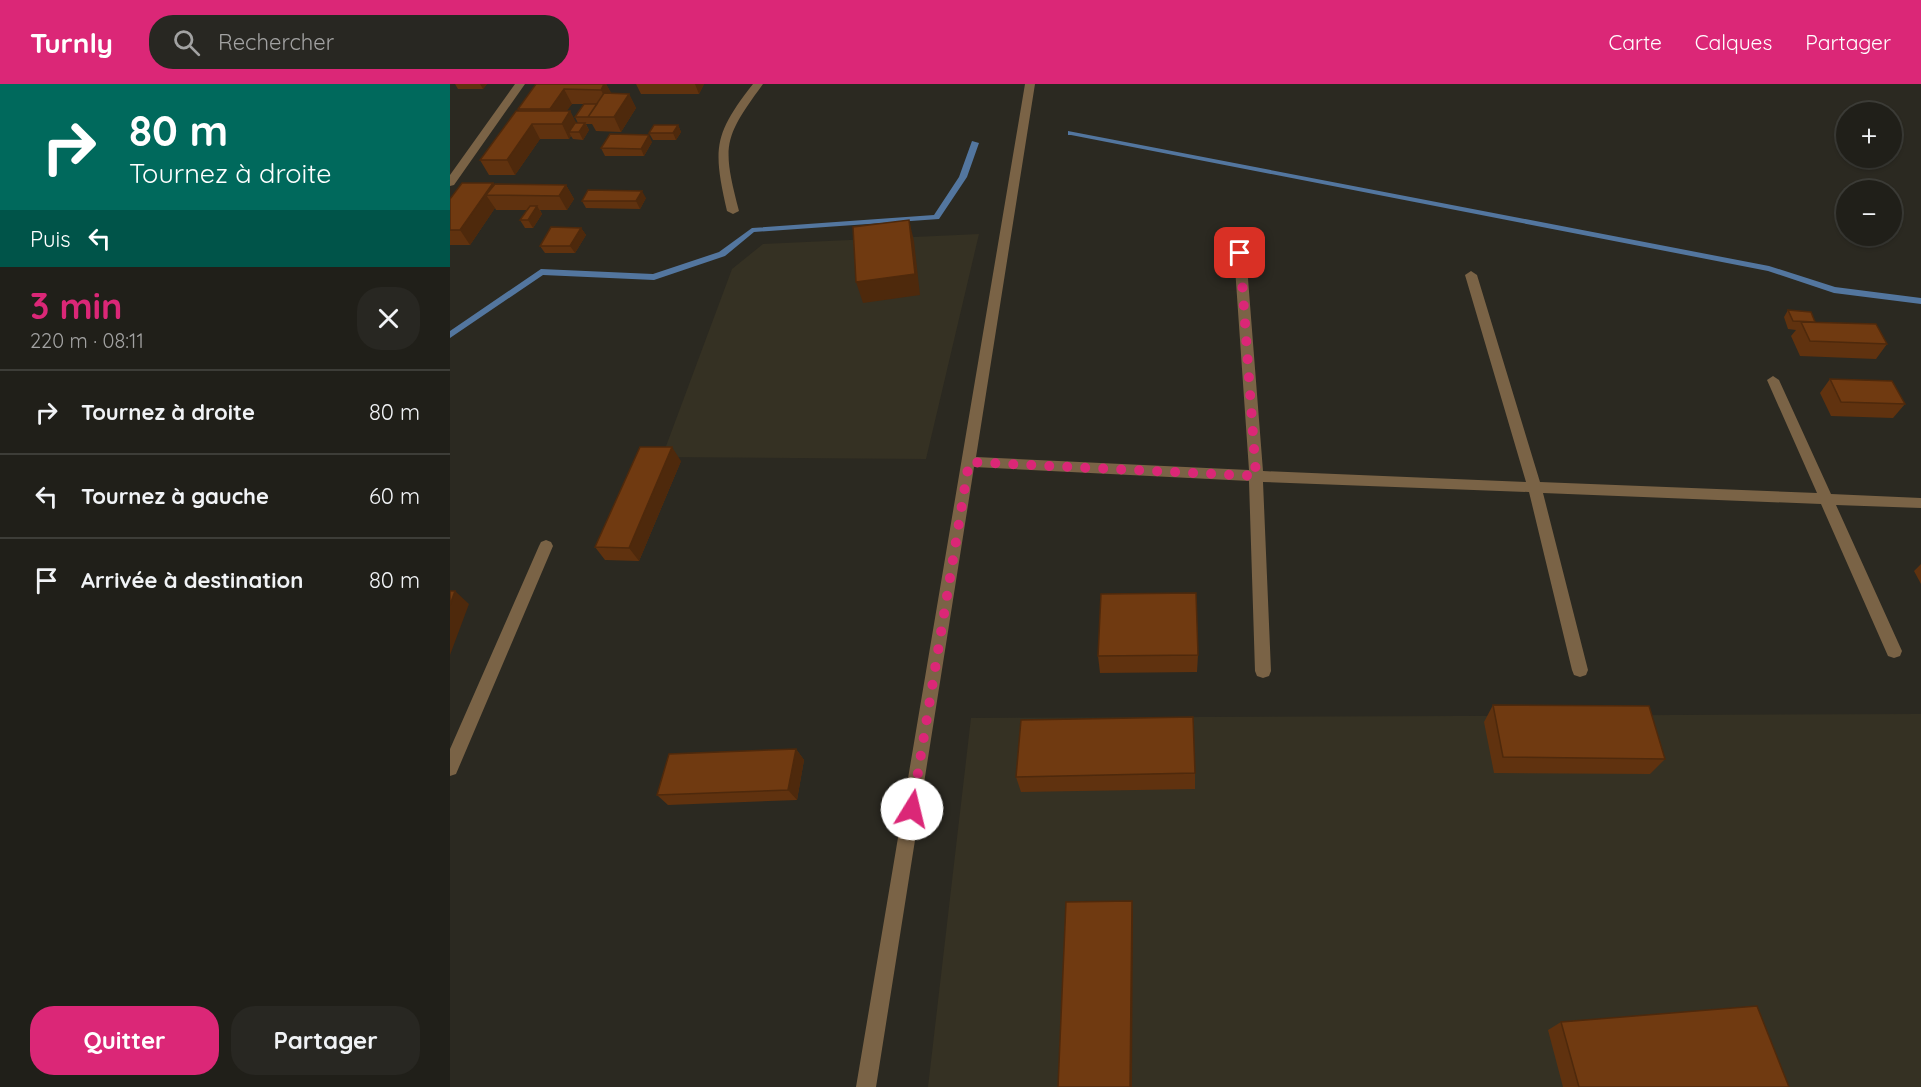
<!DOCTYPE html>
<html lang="fr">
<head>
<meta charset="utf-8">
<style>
  body { margin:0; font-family:Quicksand,sans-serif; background:#282722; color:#f1f3f6; height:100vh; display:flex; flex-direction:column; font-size:22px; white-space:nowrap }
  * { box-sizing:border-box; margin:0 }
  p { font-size:20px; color:#a2a2a2 }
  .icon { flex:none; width:33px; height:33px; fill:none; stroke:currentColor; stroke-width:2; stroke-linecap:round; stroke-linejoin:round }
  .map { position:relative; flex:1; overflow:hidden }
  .details { display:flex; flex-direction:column; background:#201f19; width:450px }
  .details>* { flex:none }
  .top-card { background:#00695c; color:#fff; overflow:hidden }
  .fabs { position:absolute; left:1386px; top:18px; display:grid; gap:12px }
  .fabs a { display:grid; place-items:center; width:66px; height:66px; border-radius:50%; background:#201f19; box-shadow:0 2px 4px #0004,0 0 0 2px #3d3d38; font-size:30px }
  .pin { position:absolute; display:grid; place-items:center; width:51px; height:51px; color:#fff; margin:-26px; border-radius:12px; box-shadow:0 3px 9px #0006 }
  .me { position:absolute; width:66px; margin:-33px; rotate:9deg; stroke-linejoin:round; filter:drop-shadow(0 0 4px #0008) }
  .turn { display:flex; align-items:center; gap:21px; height:126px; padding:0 30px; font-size:27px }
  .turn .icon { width:78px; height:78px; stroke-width:2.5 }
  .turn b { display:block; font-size:42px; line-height:51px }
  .then { display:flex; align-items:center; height:57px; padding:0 30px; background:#0003; gap:12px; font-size:22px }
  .round { display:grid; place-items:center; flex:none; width:63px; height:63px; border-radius:24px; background:#282722 }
  .overview { display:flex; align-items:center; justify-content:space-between; height:102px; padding:0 30px }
  h1 { font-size:36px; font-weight:700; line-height:45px; color:#db2777 }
  .button { display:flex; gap:12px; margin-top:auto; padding:12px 30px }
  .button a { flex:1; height:69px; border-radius:24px; background:#db2777; color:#fff; font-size:24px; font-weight:700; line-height:69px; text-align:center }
  .button a+a { background:#282722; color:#f1f3f6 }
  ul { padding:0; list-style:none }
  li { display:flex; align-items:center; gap:18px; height:84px; padding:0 30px; border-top:2px solid #3d3d38 }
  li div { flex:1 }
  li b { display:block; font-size:22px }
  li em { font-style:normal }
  header { display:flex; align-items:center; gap:36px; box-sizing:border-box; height:84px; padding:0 30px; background:#db2777; color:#fff }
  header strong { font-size:28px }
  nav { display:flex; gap:33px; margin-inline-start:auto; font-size:21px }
  .search { width:420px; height:54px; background:#282722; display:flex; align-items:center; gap:15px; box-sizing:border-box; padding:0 21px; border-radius:24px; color:#a2a2a2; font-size:22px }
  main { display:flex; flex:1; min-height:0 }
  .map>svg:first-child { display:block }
</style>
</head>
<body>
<header>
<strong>Turnly</strong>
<div class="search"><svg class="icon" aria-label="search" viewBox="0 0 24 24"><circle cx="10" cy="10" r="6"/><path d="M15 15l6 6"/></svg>Rechercher</div>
<nav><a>Carte</a><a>Calques</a><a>Partager</a></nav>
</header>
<main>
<section class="details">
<div class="top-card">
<div class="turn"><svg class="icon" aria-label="right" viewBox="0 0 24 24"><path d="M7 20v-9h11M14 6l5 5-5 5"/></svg><div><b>80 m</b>Tournez à droite</div></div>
<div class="then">Puis<svg class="icon" aria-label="left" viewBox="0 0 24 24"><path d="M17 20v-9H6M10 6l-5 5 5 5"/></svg></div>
</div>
<div class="overview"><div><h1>3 min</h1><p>220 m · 08:11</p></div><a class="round"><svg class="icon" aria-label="close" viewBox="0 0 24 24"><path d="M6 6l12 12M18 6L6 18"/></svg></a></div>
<ul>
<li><svg class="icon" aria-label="right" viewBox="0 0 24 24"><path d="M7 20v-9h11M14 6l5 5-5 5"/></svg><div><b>Tournez à droite</b></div><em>80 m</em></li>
<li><svg class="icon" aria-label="left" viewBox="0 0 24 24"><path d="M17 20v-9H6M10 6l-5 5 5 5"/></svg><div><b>Tournez à gauche</b></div><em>60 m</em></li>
<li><svg class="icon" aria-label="arrive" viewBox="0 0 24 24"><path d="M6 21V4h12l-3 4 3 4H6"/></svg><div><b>Arrivée à destination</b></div><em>80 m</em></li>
</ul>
<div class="button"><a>Quitter</a><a>Partager</a></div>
</section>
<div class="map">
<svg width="1471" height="1003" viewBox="0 0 1471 1003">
  <rect width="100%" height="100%" fill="#2b2921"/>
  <path fill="#353123" d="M529,150l-53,225 -264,-2 70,-188 31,-25z
    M1471,630v373h-993l43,-369z"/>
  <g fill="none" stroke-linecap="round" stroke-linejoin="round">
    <path fill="#53769f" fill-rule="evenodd" d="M618,47l701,135 66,21 86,11v6l-87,-11 -66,-22 -697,-136h-3z
      M522,57l7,2 -12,34 -28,42 -185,13 -29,24 -71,24 -111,-5 -93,63v-7l91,-62 112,5 66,-22 33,-24 182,-13 25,-38z"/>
    <path fill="#7a6346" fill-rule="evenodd" d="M65,0h10l-71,101 -4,1v-11z
      M303,0h10c-40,55 -41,61 -24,127l-6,3 -6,-3c-14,-62 -14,-76 26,-127z
      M575,0h10l-59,373 273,13 -15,-217 6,-4 6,4 17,218 263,11 -61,-207 6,-4 6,4 63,207 277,11 -50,-113 6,-4 6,4 52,114 90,4v10l-85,-3 66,146 -2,5 -6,2 -6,-2 -67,-152 -278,-11 45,177 -2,5 -6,2 -6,-2 -2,-5 -43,-178 -266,-10 8,189 -2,5 -6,2 -6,-2 -2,-5 -6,-190 -275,-14 -98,620h-20z
      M96,456l5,2 2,4 -97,228 -6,2v-27l89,-203 2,-4z"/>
  </g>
  <path fill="#60320f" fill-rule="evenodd" d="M5,0h32l-4,5h-25z
    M86,0h70l5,9 18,1 7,14 -15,24 -25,-1 -4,-7h-6l3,6 -6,10 -10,-1 -2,-3 -2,3h-29l-25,36h-26l-9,-15 39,-49 -1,-2zM122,20h12l-9,13 3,6h-2l-6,-12h-4z
    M186,0h68l-5,10h-58z
    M228,41l3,7 -5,8h-23l-4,-7z
    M202,58l-8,14h-39l-4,-8z
    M43,99l1,1 72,1 8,14 -7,11h-27l2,4 -9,14h-8l-5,-8 7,-10h-31l-1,-2 -25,37h-20v-46z
    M196,114l-6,11 -54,-1 -4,-7z
    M131,144l5,7 -11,18h-30l-5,-7z
    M1338,226l27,12 72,22 -11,15 -76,-3 -9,-20 5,-6 -8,-1 -4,-12z
    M1380,295l75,25 -12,14 -62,-2 -11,-23z
    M231,377l-42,100 -34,-1 -10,-13z
    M1471,480v20l-7,-13z
    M748,571l-1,17 -97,1 -2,-17z
    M1043,621l172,54 -15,15 -156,-1 -10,-51z
    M346,665l8,11 -7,40 -129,5 -11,-10z
    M745,689v16l-174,3 -5,-15z
    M1111,938l228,65h-226l-15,-57z"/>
  <path fill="#4e290c" d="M30,0h7l-4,5z
    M154,0h2l7,12 -5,8 -7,-14z
    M245,0h9l-5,10z
    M114,5l8,15 -14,19 -8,-14z
    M179,10l7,14 -15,24 -7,-15z
    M120,27l8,15 -9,6 2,4 -2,3 -7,-15z
    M135,39l4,7 -6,10 -4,-8z
    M82,40l8,15 -25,36 -8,-15z
    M228,41l3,7 -5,8 -3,-7z
    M199,51l3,7 -8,14 -3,-7z
    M43,99l8,12h-15l9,13 -25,37 -10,-15z
    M116,101l8,14 -7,11 -8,-14z
    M192,107l4,7 -6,11 -4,-8z
    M87,122l5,8 -9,14 -5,-8z
    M459,136l5,21 6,54 -57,8 -7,-21z
    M131,144l5,7 -11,18 -5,-7z
    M222,363l9,14 -42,100 -10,-13z
    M5,507l14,13 -19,51v-50z
    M346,665l8,11 -7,40 -9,-10z
    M682,817l1,13 -1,173h-2z"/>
  <path fill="#703a11" stroke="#4e290c" stroke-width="1.5" d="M86,0h68l-3,6 -37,-1 -14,20h-32z
    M154,9l25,1 -15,23h-26z
    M134,20h13l-9,13h2h-15z
    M66,27h54l-8,13h-30l-25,36h-27z
    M125,39h10l-6,9h-10z
    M204,41h24l-5,8h-24z
    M160,50l39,1 -8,14 -40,-1z
    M12,99h31l-33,47h-10v-31z
    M45,100l71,1 -7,11 -73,-1z
    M138,106l54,1 -6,10h-54z
    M80,122h7l-9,14h-8z
    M459,136l6,54 -59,8 -3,-55z
    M101,143l30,1 -11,18h-30z
    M1338,226l23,2 4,10 -22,-1z
    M1351,238l75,2 11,20 -77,-3z
    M1380,295l62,2 13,23 -64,-2z
    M190,363h32l-43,101 -34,-1z
    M0,507h5l-5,14z
    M746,509l2,62 -100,1 3,-62z
    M1043,621l156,1 16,53 -162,-2z
    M743,633l2,56 -179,4 5,-57z
    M346,665l-8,41 -131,5 12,-41z
    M682,817l-2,186h-72l8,-185z
    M1307,922l32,81h-210l-18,-65z"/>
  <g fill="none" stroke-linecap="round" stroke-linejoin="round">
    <path stroke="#db2777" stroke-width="10" stroke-dasharray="0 18" d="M462,725l57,-347 287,14 -16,-223"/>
  </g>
</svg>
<div class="fabs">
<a>+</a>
<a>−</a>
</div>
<div class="pin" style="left:790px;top:169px;background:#d93025"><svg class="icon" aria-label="arrive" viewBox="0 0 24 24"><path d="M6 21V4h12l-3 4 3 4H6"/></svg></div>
<svg class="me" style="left:462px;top:725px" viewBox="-20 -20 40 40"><circle r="19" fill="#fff"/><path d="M0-13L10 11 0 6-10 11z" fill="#db2777"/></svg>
</div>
</main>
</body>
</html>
